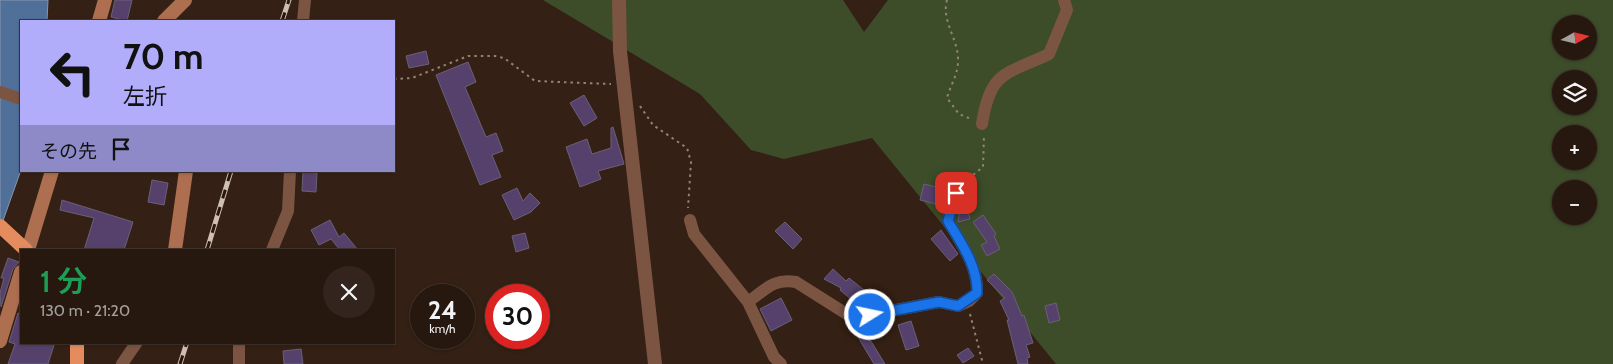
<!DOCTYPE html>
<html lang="ja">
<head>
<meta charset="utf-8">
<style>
  body { margin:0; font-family:Cabin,"Noto Sans JP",sans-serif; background:#33251d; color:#f1f3f6; height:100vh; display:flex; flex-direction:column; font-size:19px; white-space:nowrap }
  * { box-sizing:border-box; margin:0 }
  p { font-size:16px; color:#a4a09e }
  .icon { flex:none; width:28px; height:28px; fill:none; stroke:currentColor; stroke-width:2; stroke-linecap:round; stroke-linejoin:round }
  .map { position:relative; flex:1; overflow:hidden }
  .details { position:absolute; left:20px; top:249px; width:375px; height:95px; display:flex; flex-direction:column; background:#27180f; border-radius:0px; box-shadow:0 1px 4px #0004,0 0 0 1px #43372f }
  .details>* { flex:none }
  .guide { position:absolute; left:20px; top:20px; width:375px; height:152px; border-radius:0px; box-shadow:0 1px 4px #0004,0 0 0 1px #43372f; background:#b2adfa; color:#111; overflow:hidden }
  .needle { width:32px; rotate:82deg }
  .controls { position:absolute; left:1552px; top:15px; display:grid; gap:10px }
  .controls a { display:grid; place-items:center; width:45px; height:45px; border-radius:50%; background:#27180f; box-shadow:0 1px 4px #0004,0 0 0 1px #43372f; font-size:25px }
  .speed { position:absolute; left:410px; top:284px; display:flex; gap:10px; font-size:25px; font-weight:700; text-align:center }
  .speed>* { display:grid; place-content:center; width:65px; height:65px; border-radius:50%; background:#27180f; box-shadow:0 1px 4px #0004,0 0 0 1px #43372f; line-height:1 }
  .speed small { font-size:12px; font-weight:400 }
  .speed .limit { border:8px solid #d22; background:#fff; color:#111 }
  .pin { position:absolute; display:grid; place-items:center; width:42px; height:42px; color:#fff; margin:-21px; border-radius:10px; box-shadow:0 2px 8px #0006 }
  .me { position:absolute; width:55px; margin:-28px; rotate:80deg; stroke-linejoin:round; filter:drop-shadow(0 0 4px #0008) }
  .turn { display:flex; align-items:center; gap:18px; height:105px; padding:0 20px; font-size:22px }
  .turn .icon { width:65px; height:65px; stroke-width:2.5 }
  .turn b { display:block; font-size:35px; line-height:42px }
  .then { display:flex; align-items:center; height:48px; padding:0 20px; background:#0003; gap:10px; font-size:19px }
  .round { display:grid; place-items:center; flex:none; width:52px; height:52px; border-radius:26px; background:#33251d }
  .summary { display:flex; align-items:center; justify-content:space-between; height:85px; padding:0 20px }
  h1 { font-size:30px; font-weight:600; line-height:38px; color:#1e9e55 }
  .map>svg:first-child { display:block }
</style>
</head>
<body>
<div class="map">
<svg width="1613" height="364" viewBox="0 0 1613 364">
  <rect width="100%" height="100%" fill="#342014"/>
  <path fill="#3d4d29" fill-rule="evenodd" d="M543,0h300l21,32 24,-32h725v364h-557l-184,-226 -88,21 -33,-9 -51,-56zM1561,24h28v27h-28zM1561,79h28v27h-28zM1561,134h28v27h-28zM1561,189h28v27h-28z"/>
  <path fill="#517099" stroke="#8596b0" d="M0,0h48l-1,21h-26v149l-21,59z"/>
  <path fill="#56416c" stroke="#6a6077" d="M115,0h17l-5,21 -16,-4z
    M426,51l3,13 -20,4 -3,-12z
    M468,62l8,20 -11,5 21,50 10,-4 7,18 -11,4 9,22 -21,8 -44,-110z
    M584,95l13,23 -13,8 -14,-23z
    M613,127l11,37 -26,7 3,8 -21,8 -14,-40 21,-8 5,15 19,-6v-20z
    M303,172l14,1 -1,19 -14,-1z
    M152,180l16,3 -4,22 -16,-3z
    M924,184l24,6 -4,16 -24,-6z
    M517,188l6,13 7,-8 10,10 -9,9 -17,8 -12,-25z
    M62,200l71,22 -9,28h-40l10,-32 -34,-8z
    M967,206l3,13 -12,3 2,-14z
    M983,215l13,19 -2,2 6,13 -13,7 -6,-11 6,-3 -14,-20z
    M330,220l9,17 5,-4 14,17h-18l-9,-11 -12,6 -8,-15z
    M785,222l17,17 -9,10 -18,-18z
    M941,230l17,24 -8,7 -19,-22z
    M525,233l4,15 -13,4 -4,-16z
    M8,258l11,4 -6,7 -12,38 -1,-14 4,-15h-3z
    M833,269l13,12 3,-3 20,16 -10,12 -19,-16 1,-2 -17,-9z
    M994,274l18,18 10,24 2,-1 9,28 -7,2 4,12 -3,1 1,6h-10l-11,-44h2l-9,-19 5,-3 -18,-18z
    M781,298l11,22 -21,11 -11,-22z
    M1056,303l4,17 -11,3 -4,-17z
    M18,313l3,1v28h34l-7,22h-40l7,-20 -6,-2z
    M911,321l8,25 -13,4 -8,-25z
    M861,325l24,39h-11l-22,-37z
    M968,348l6,8 -11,7 -6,-8z
    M301,349l2,15h-19l-1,-13z"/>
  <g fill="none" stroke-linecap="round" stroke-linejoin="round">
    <path stroke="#938278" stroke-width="2" stroke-dasharray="2.5 4" stroke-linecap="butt" d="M947,0c-6,21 12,40 11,61 0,14 -8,25 -11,37l12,16 12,5
      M394,79l18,-1 56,-22h27l9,2 31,23 76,3
      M640,106l13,19 34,23 4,14 -3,46
      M963,183l20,-16 1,-32
      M970,314l13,50"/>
    <path stroke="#7c5542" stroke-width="12" d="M303,21l2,-21
      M0,92l21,7
      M982,124c8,-53 23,-49 67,-70l18,-44 -3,-10
      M690,220l4,14 54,68 26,55 7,7
      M272,250l16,-39 2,-40
      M748,302c18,-13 26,-24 48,-20l57,36 86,-16 19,4 11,-5 8,-8c1,-27 -16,-50 -29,-72l8,-28
      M239,342v22
      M122,364l15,-22"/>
    <path stroke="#7c5542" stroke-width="14" d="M619,0l1,51 35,313"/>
    <path stroke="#ad6f50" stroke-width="14" d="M99,21l6,-21
      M164,21l21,-21
      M28,250l24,-79
      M175,250l11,-79
      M0,341l21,-69"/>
    <path stroke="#e48c5e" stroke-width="14" d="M0,226l26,24
      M77,342v22"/>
    <g stroke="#cebeb5" stroke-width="5">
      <path id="rail" d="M282,21l7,-21
        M207,250l24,-79
        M180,364l7,-22"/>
    </g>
    <use href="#rail" stroke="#2a160b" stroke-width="3" stroke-dasharray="9" stroke-linecap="butt"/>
  </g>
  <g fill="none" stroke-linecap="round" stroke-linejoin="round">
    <g stroke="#114b97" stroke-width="12">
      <path id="route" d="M870,315l69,-13 19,4 19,-13c1,-27 -16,-50 -29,-72l8,-28"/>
    </g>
    <use href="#route" stroke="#1a73e8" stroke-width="9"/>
  </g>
</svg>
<div class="controls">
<a><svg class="needle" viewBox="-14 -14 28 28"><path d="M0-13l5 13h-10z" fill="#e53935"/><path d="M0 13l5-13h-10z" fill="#a4a09e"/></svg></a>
<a><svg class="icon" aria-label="layers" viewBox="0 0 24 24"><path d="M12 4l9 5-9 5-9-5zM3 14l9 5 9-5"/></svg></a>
<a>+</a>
<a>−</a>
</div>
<div class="speed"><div>24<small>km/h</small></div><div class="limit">30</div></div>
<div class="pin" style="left:956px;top:193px;background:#d93025"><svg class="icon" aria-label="arrive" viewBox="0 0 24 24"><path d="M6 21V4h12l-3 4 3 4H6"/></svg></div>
<svg class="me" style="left:870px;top:315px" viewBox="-20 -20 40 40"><circle r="17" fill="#1a73e8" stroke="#fff" stroke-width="3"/><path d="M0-11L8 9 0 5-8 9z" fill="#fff"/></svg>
<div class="guide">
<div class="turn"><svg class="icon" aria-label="left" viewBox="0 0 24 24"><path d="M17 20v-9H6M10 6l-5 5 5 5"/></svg><div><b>70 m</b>左折</div></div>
<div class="then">その先<svg class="icon" aria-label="arrive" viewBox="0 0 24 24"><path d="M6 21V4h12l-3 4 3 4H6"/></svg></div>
</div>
<section class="details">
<div class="summary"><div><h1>1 分</h1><p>130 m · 21:20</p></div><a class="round"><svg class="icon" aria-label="close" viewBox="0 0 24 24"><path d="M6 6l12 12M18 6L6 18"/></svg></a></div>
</section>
</div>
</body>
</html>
